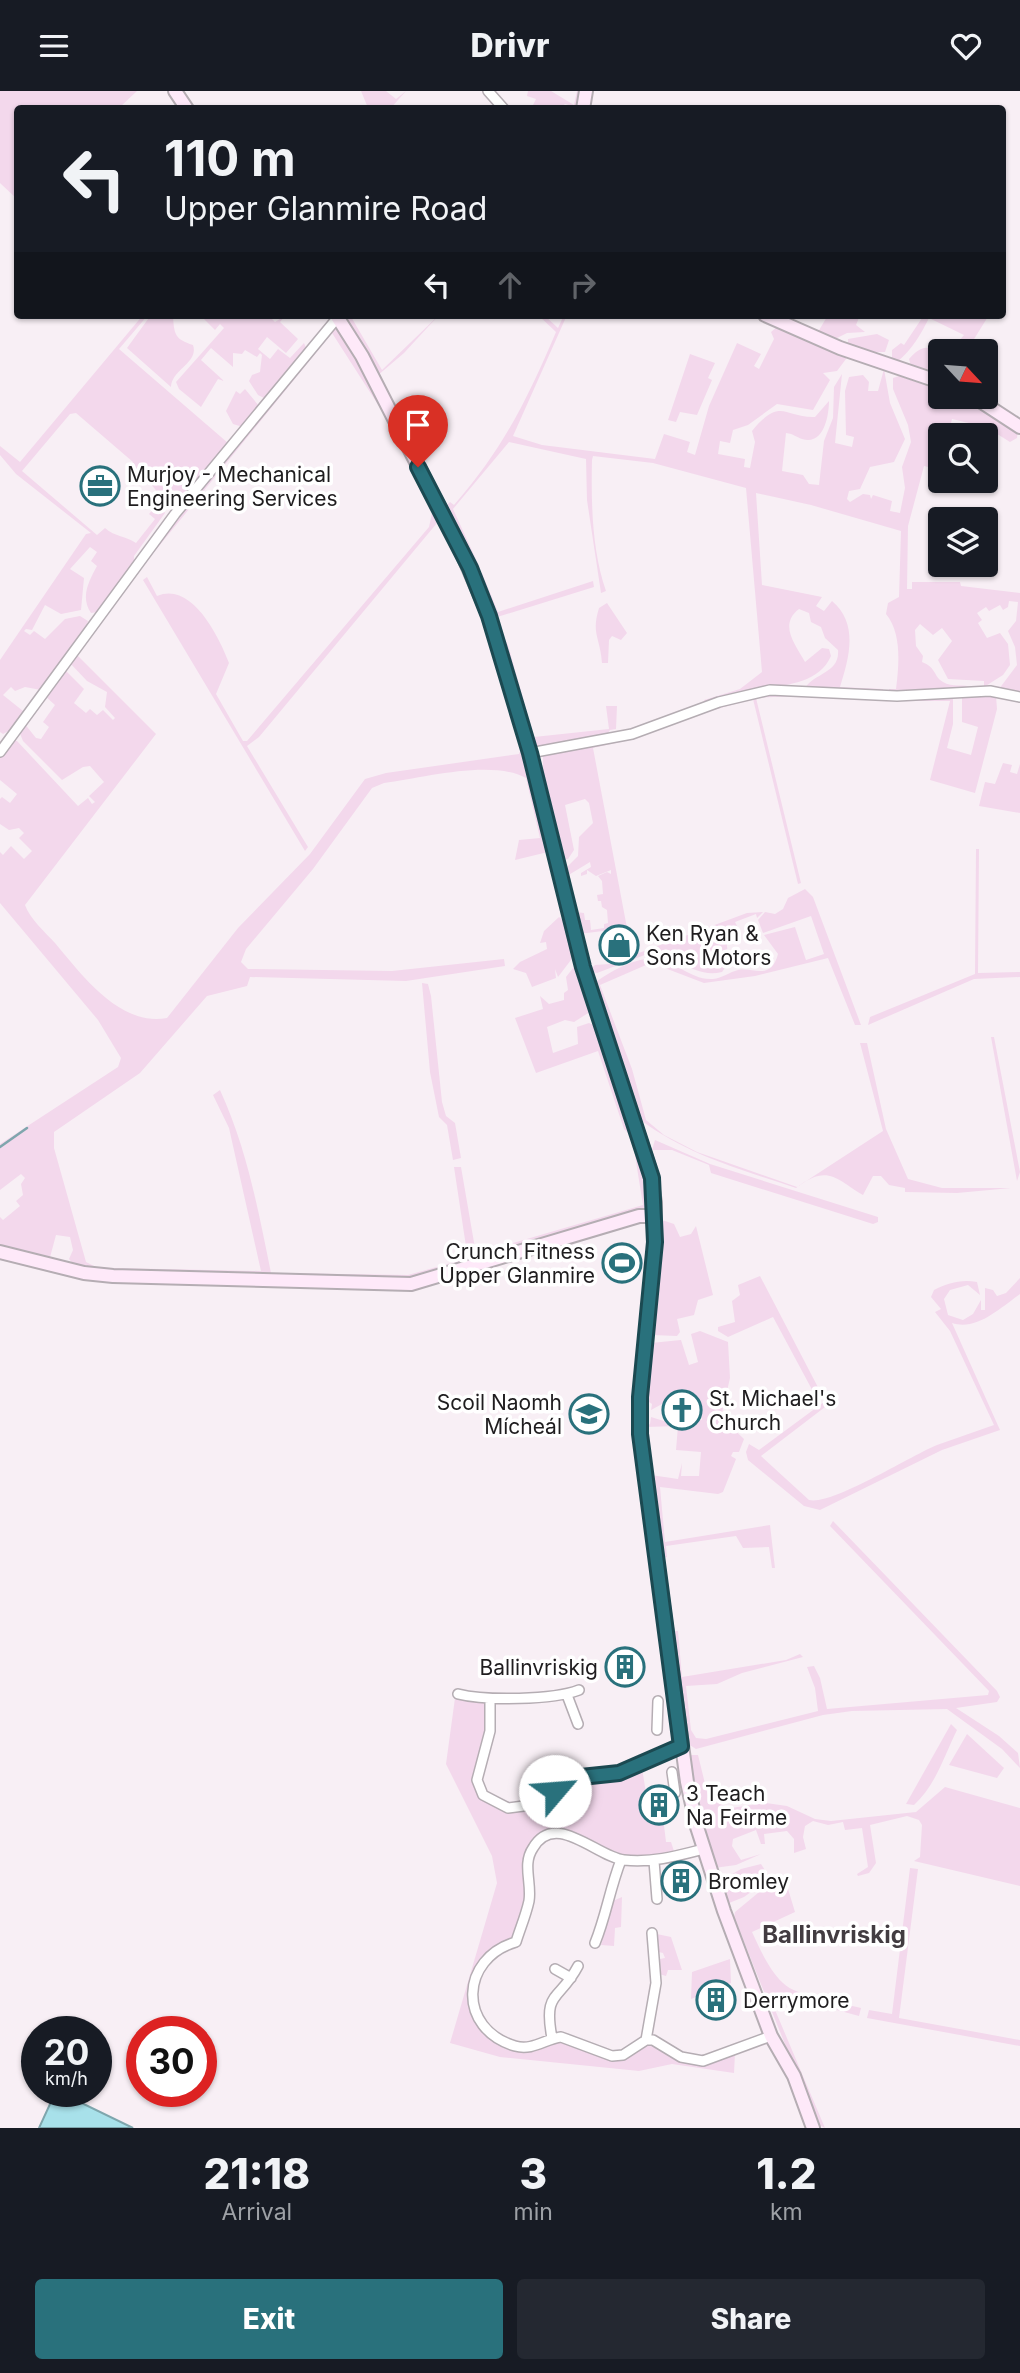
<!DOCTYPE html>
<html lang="en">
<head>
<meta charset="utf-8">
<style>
  body { margin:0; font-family:Inter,sans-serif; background:#242831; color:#f1f3f6; height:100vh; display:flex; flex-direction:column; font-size:26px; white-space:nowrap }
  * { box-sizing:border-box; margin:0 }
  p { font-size:23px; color:#9ea1a6 }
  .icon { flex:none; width:38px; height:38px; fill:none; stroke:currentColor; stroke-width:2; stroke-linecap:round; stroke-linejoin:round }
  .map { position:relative; height:2037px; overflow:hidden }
  .sheet { display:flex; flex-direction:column; background:#171b24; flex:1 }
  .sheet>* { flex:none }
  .top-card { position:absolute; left:14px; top:14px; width:992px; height:214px; border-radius:7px; box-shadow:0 2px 5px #0004; background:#171b24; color:#f1f3f6; overflow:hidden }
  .needle { width:46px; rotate:116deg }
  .fabs { position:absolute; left:928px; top:248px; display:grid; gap:14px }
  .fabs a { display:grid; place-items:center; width:70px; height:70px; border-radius:7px; background:#171b24; box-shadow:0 2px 5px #0004; font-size:35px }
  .speed { position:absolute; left:21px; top:1925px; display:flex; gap:14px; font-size:35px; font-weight:700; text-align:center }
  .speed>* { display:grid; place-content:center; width:91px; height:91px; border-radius:50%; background:#171b24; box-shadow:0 2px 5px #0004; line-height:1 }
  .speed small { font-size:18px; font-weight:400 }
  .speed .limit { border:10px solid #d22; background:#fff; color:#111 }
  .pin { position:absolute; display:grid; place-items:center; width:60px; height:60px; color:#fff; margin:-72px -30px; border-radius:50% 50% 50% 0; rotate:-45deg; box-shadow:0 0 7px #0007 }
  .pin .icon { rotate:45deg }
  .me { position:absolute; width:77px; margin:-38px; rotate:63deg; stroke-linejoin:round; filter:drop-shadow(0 0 5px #0008) }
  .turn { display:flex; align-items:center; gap:24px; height:147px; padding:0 35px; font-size:32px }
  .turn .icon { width:91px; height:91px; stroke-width:2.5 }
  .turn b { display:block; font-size:49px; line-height:60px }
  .lanes { display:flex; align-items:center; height:66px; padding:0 35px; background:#0003; justify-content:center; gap:35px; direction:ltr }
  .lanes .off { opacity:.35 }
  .eta { display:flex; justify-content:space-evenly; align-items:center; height:119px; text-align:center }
  .eta b { font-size:42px; font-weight:800; line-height:49px }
  .action { display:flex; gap:14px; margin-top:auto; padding:14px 35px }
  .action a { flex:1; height:80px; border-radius:7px; background:#29717c; color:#fff; font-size:28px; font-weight:800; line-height:80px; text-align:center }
  .action a+a { background:#242831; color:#f1f3f6 }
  header { display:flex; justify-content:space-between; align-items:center; height:91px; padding:0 35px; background:#171b24; font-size:32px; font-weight:800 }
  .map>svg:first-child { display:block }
</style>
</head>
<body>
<header><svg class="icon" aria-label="menu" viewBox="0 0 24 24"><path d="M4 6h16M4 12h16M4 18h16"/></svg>Drivr<svg class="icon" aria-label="heart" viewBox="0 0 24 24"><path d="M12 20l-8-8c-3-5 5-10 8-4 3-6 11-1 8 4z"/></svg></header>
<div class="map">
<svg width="1020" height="2037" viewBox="0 0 1020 2037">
  <rect width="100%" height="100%" fill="#f8eff5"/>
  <path fill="#f3d8ec" d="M0,0h137l-18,17 -101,1 -1,90 -17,-16z
    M361,0h25l10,8 10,-8 -16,18 -22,-1z
    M528,0h23l23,14 3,-14h5l-3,17 -14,-4 -4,4h-26l-2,-3 3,-6 -9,-3z
    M143,224h5l-29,34 109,94 -49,59 -14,-1 -15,-18 -20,-5 -3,-8 6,-8 -57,-49 -6,1 -48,57 75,64 8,-7c10,9 21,8 31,15l19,-24 -6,-5 6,-7h6l4,6 -31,43v8l-36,48 -7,1c-11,-16 -2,-32 6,-47l-6,-5 6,-9 -7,-5 -20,22 14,9 -3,32 -20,4 -16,-9 -13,25 -6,-1 -2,2 6,4 4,-4 11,8 20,-20 15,-3 8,5 -5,13 -42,56 -16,-3 -10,4 -4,-4 -8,8 20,16 13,-14 -24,32 -9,5 -3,-2v-72l86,-126 5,-1 -75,-59 -16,-19v-9l20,16z
    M151,224h22c1,20 2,24 20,30 6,18 -21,24 -22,42l-44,-39z
    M200,224h68l7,7 11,-7 -6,7 18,17 -12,14 -19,-16 -9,12 12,10 8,-10 12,9 14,-15 2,5 -42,50 -6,-3 -9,-14 3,-6 8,-3 2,-17 -2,-2 -3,4 -12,-7 -3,4 -9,-1v14l-22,-19 -10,12 23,21 -6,-2 -17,28 -22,-18 -3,-7 48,-54 -4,-4 -5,6z
    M341,224h9l32,55 57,-55 -35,38 -27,23z
    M538,224h6l14,13 6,-13h3l-54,121 29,9 113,14 9,-25 26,8 -3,10 8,3 14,-49 28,-63 24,11 -7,12 5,3 15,-30 -3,-7 7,-6 71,29 -12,16 -14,2 7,7 -17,30 -36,-6 -29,21 -15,5 -3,13 -10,-2 -2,13 27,5 -1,8 6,1 5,-26 -3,-11c29,-35 32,-13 63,-14l14,-16c0,14 -5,45 -27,38 -6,-2 -8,-5 -16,-6l-4,38 21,4 6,9 10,1 5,-44 9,-23 1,-31 8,-13 -7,69 17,4 2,-10 -8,-2 -1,-44 4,-14 14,-2 6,7 -1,9h10l6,-22 6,34 15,36 -11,23 -24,5 -10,22 -11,2 -2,8 3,3 13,-8 7,1 1,4 2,-4 19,6 -2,10 10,2 5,-25 -3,-21 9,-25 -3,-17 -15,-36v-11l6,-2 35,12 2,-4 4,2v11h25l53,33 -1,8 -7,4 -24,-15 -34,-8 -3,12 -5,-1 -4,6v34l-16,-4 -16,60 -1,63h5v-7h48l1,4 59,7v99l-21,-3 18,-24 -2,-18 -7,-16 8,-10 2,-19 -9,-1 -1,6 -5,3 -3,-5 -11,6 -3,-4 -9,6 5,7 -4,3 9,15 13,-5 8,11 2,21 -7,10 -19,12v-6l-36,-2 -10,-19 14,-19 -10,-13 -9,7 -13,-11 -5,6 1,16 7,10 -1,6c15,6 11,14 21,20 9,6 21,1 30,6l-84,4v-3h7c3,-24 6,-56 -10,-75l2,-11 11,-6 2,-66 -90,-26 -55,-12 6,92 60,12 -6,9 8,5 8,-10c27,23 17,57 8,86l43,2v3l-78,-4c9,-15 35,-15 33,-38l-13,-12 -4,-11 -10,-5 -2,-9 -10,-4c-21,16 -3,36 6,53l17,-14 7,1 2,7c-14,33 -61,29 -89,36 -13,3 -25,8 -37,12l-1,-4 36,-11 22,-17 -16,-184 -93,-25 -60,-7 -1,4c-1,43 0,91 14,131l-5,2 -14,-93 -1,-41 -77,-17 -56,67 27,59 -3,2 -31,-64 4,-4 4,3c49,-56 73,-105 102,-173z
    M828,224h32l-4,10 9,7 -18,1 -12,6 -17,-7z
    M924,224h65l-23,37h-26v26l-29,-12 -2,-7c10,-11 17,-15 30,-7l7,-10 9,4 9,-11 -35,-17c-8,16 -17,32 -32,44l-5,-2v-10l9,-7 3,2z
    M333,238h5l9,10 67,129 -3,2 -27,-56 -52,-81 -190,234 -1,-4z
    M877,243l12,6 -4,12h-14l-23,-6v-7z
    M690,263l25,9 -7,15 4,2 -15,35 -17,-3 -4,10 -8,-2z
    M245,298l14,17 -16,21 -10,-3 -7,-13 10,-20 4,3z
    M416,381l33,61 39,92 -3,1 -16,-42 -32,-61 -178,214 -12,9 61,101 -3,4 -162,-271 4,-3 10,19c35,-15 62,41 72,67l-13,31 27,47h4l182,-214 3,-14 -19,-39z
    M135,481l-58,83 79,79 -131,171c5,14 20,27 30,38 27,32 65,84 112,75l71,-90 72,-74 55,-75 21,-6 133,-19 2,-5 -34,-117 3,-1 17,52 41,169 -33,8 4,-20 21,-2 -14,-60c-35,-19 -103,0 -142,5l-12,5 -59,81 -67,80 -5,13 7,7 144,2 112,-12 1,7 -99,15 -156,-4 -3,9 -40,10 -67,77 -86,59v16l32,114 10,5 16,1 149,3 -32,-143 -16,-33 7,-5c27,59 38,119 51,183l137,2 57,-16 2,-6 -13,-86h7l15,87 167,-49 -11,-68 -8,-8 -26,-78 -62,22 -21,-55 28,-9 -3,-13 9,8 15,-4v-7l4,-3 -2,-13 7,-9 7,2 13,40 -19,12 -9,-2 -18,7 6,26 25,-9 -1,-17 12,-4 7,3c14,40 58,150 50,183l-236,71 -304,-7 -32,-8 -5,-6 4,-9 -3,-13 -14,-2 -7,26 -49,-14v-30l3,3 17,-14 -4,-5 7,-6 -2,-11 4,-6 -4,-4 -21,16v-46l118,-77 3,-9 -23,-38 -98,-117v-51l3,3 8,-9 13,13 8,-8 -13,-13 5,-5 -5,-5 -10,2 -9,-6v-25l2,-2 8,6 7,-9 -17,-14v-22l13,-18 4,1 61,65 10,-8 4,6 3,-2 -6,-6 15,-14 -14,-16 -7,1 -21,13 -39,-39 -4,-10 5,-8 12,15 5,1 8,-12 -6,-5 12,-17 -10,-9 19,-27 20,20 -10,14 12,10 4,-4 7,6 6,-5 10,10 2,-2 -10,-11 2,-15 -20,-11 -18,-19z
    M482,482l16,39 95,-31 1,6 -100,31 -16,-44z
    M607,512l20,30 -6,7 -9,-4 -3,4 -1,23h-6c-2,-26 -11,-29 -3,-55z
    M496,534l12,20 26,92 75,-8 -3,-23h11l-1,23 -6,1 -4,7 -69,9 -5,-3z
    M776,602l177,5v26l-6,24 24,7 7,-28 -16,-5v-25l34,-1 1,13 -22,84 -45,-13 20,-79c-64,1 -130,-8 -194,-3l45,185 -3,1 -45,-185 -65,18 49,-17z
    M682,628l-53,21 -36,8 34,180 -48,6 -3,-22 8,1 1,7h5l1,10 13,-2v-4l4,-1 -1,-13 -5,-3 -1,-6h-3l-1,-6 6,-1 -1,-13 -4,-5 9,-4 4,2v-4l-15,6 -9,-6v4l-6,2v-3l10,-6 -1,-5 -23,14 -2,-7 13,-13 1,-19 14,-14 -4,-20 -4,-4 -20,6 9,45 -6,9 -5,1 -20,-87v-16l-3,-2z
    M1003,672l9,2 -2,7 7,2 3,-10v49l-41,-7 6,-24 10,2z
    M976,758h3l-1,124 42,-1v5l-46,2 -106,46 2,-8 105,-43z
    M805,798l8,8 48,128h-6l-27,-67 -73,18 -51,7 -47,-18h-11l-46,20 32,84 14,51 18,15 33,17 100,35 86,-56 -23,-88h7l19,86 22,50 34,9h69l-54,5 -52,-1v-4l-16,-3 -8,-9h-8l-10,19c-26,-15 -35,-32 -67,-7 -54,-18 -108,-33 -154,-67l-49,-137c13,-10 36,-23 53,-25 25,-4 43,22 67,20 9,-1 17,-7 25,-9 16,-3 33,11 40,-16l-14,-19 31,-8 11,33 18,-6 -13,-38 -48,17 -5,-13 7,-8 10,2 8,-5 5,-11z
    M763,821l-6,6 -1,-4 -21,8 3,6 -12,11 3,23 -7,10c-29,7 -46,-19 -72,-19l-53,20 -8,-2 6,-6 14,-1 138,-51z
    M559,826l7,6 8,33 -16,21 -3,-8 1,9 -24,9 -6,-14 -13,-4 7,-7 27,-13 -1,-7 -6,1 4,-12z
    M422,892l6,1 3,12 11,106 4,14 9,7 6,35 -8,2 -6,-35 -8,-8 -9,-45z
    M991,946h3l26,135 -3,9z
    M655,1049l55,24 168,53v5l-5,2 -162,-51 -2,-8 -37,-15h-20z
    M662,1129l12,4 6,13 11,-3 5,-8 17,69 -15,5 -4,15 -17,4 3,13 -3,4 -25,-1z
    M760,1185l62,119 -6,2 -43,-80 -45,20 -10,-6v-4l17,-5 -3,-21 8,-6 -2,-10z
    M1020,1187v16c-20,14 -43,37 -68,29l48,107 -58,20 -122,60 -16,-4 -56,-46 -2,-8 3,-8 10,6 65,-48 1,5 -64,49 48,44c22,6 103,-45 128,-55 19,-7 38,-13 57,-20l-44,-94 -15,-19 6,-3 -10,-12 3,-7c14,-7 27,-11 43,-8l3,13 -12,-10 -18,5 -6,9 4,16 15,5 10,-6 8,-14v10h4v-22l8,2 4,6 9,-3z
    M700,1240l28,11 2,36 -9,39 23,22 -5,13h-6l-2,4 5,3 -13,33 -5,2 -58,-7 5,55 105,-17 5,43h-3l-3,-21 -26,1 -7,-12 -70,10 1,11 -4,1 -12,-83 27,4 4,-16 -1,13h18l2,-24 -25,-2 2,-24 -33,1 5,-3 1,-7 16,5 35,-2 -2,-18 -38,2 -11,6 1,-6 -6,-4 5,-57 30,-3 8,25 9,-3 -7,-28z
    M833,1430l164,170 3,6 -3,5 -41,6 43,28 19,17 2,15 -18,-19 -55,-40 -95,2 -29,4 -127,34 -11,-7 -10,-111h3l4,46 104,-17 14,-6 3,3 -61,16 -25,11 -31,2 5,44 5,8 10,1 112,-28 -3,-23 -8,-21 7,-1 6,12 7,31 161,-14 1,-4 -159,-165z
    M455,1607l31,5c0,13 0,26 -2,38 -2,14 -13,28 -10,42 2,10 9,16 17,20 41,26 53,-10 87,-22 20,-7 43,-9 64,-13l8,50 13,-1 3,25h5l4,12c-50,9 -69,-4 -113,-24l-30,14 -3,58 -13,40 -31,17 -12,43 11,24 36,20 41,-9 50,19 42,-13 38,20 44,-10 -1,20 -62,-9 -33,7 -139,-14 -50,-14 47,-160 -5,-27 -46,-92z
    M951,1633l6,6c-13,26 -21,55 -43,75l-8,-1z
    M967,1643l37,34 -7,10 -48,-13z
    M691,1664h7l11,45 22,8 35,-5 21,3 28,13 16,2 85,-9 29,-25 75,21v78l-106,-25 6,-4 2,-32 -3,-5 -12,-4 -37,9 6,38 -7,10 -11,3 -1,-2 11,-7 -6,-39 -17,2 -2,-8 -15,3 -15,-4 -8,5 -2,11 3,12 -12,4v-14l-7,-8 -23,3 1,10h-4l-5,-14 -23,9 -1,7 9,14 20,-6 -25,11 -22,3 -26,-108z
    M761,1773l9,14 -26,19 -15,6 -9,-22 21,-12z
    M910,1777l8,1 -19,149 121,22v6l-153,-28 2,-8 23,4z
    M785,1788l10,33 -43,20c8,17 17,38 31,51 14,14 58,20 78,25l-2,8 -81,-22 -8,4 55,130 -8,-4 -83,-207 1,-5 34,-28z
    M622,1806l-1,30 -6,1 -1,18 -13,-1 9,-31 -2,-11z
    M652,1842l19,4 11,33h-14l-2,6 -10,-3 -1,-13 10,-2 -2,-5 -9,-2z
    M730,1868l1,24 -40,16 1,-27z"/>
  <path fill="#a8e1ea" stroke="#7fa6ad" stroke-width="2" d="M56,2000h1l76,37h-94z"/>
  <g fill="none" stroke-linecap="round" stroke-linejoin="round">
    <path stroke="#7fa6ad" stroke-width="2.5" d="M0,1056l27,-19"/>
    <g stroke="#b5adb3" stroke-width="12">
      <path id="street" d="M488,0l16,18
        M0,661l175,-238 163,-197
        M530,662l102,-19 87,-32 51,-12 127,6 93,-5 30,6
        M458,1603c28,7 95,6 121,-4
        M567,1604l11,29
        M490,1609v31l-13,49 6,15 25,13 31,-4 24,-18 18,-9 38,-4 62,-27
        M657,1639l1,-29
        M672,1681l3,21
        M704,1758c-27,7 -52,14 -80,11 -27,-3 -69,-50 -91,-12 -11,16 -1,35 -4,53 -3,14 -9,28 -13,41 -56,16 -59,87 -1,104 18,5 30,-7 46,-9l51,19 11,-1 23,-15h7l28,17 22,4 68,-25
        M654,1770l3,38
        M595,1852c11,-27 15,-55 26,-83
        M555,1878l16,9
        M552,1947c-9,-48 7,-36 26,-72
        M646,1949l10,-57 -4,-50"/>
    </g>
    <g stroke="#b5adb3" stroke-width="16">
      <path id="secondary" d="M175,0l12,18
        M583,18l3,-18
        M336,224l26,41 96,188 31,72 41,137 51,208 68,206 6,35v40l-15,155v38l47,347 10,45 27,84 47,125 23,40 19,52
        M765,224l75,33 100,34
        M974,306l46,30
        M0,1161l84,21 29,3 298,8 228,-68h16"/>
    </g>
    <use href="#street" stroke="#fff" stroke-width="9"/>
    <use href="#secondary" stroke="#fee9f9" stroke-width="12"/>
  </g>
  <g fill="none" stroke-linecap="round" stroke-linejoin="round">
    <g stroke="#1b4951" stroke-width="18">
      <path id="route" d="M418,376l52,101 19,48 41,137 53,214 69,211 3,64 -15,155v37l41,312 -62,27 -38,4 -26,14"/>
    </g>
    <use href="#route" stroke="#29717c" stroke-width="12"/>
  </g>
  <defs>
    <g id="office-ring" transform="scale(2.0125)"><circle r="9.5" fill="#fff" stroke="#29717c" stroke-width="1.5"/><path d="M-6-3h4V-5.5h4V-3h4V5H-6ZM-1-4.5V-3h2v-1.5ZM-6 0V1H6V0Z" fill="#29717c"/></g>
    <g id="shop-ring" transform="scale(2.0125)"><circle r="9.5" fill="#fff" stroke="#29717c" stroke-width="1.5"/><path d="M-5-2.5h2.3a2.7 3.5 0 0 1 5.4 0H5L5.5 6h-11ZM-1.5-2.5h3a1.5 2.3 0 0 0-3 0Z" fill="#29717c"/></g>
    <g id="stadium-ring" transform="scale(2.0125)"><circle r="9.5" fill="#fff" stroke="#29717c" stroke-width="1.5"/><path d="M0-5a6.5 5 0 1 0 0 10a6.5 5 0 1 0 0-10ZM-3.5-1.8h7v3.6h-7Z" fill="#29717c"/></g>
    <g id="church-ring" transform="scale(2.0125)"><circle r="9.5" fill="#fff" stroke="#29717c" stroke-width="1.5"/><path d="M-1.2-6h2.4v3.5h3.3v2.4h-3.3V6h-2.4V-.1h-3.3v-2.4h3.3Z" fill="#29717c"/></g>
    <g id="school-ring" transform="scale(2.0125)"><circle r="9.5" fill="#fff" stroke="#29717c" stroke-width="1.5"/><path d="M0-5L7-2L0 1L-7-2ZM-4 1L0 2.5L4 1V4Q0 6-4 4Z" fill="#29717c"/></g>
    <g id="building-ring" transform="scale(2.0125)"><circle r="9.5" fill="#fff" stroke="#29717c" stroke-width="1.5"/><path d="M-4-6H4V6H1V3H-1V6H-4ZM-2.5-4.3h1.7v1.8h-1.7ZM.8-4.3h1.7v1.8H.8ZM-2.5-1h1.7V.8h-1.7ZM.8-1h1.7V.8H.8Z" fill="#29717c"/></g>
  </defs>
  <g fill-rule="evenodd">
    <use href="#office-ring" x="100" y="395"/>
    <use href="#shop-ring" x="619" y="854"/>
    <use href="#stadium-ring" x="622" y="1172"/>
    <use href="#church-ring" x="682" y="1319"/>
    <use href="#school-ring" x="589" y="1323"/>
    <use href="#building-ring" x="625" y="1576"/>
    <use href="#building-ring" x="659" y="1714"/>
    <use href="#building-ring" x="681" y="1790"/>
    <use href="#building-ring" x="716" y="1909"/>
  </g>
  <g text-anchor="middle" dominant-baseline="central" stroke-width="7" stroke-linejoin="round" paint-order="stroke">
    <g font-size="21" fill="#1f1d1f" stroke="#fff" text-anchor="start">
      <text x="127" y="383">Murjoy - Mechanical<tspan x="127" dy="24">Engineering Services</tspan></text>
      <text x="646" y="842">Ken Ryan &amp;<tspan x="646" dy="24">Sons Motors</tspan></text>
      <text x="595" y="1160" text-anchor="end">Crunch Fitness<tspan x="595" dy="24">Upper Glanmire</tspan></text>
      <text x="709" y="1307">St. Michael's<tspan x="709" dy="24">Church</tspan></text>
      <text x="562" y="1311" text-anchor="end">Scoil Naomh<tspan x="562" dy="24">Mícheál</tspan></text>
      <text x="598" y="1576" text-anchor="end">Ballinvriskig</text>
      <text x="686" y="1702">3 Teach<tspan x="686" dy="24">Na Feirme</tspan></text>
      <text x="708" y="1790">Bromley</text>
      <text x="743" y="1909">Derrymore</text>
    </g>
    <g font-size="24" font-weight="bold" fill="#423c41" stroke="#fff">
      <text x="834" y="1843">Ballinvriskig</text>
    </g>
  </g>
</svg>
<div class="fabs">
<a><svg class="needle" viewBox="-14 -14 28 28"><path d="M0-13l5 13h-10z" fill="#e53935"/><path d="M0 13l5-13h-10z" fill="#9ea1a6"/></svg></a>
<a><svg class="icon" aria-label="search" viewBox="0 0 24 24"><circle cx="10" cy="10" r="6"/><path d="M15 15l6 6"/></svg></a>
<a><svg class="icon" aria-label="layers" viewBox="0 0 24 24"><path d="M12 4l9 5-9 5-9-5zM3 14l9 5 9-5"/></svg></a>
</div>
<div class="speed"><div>20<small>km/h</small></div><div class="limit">30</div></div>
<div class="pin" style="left:418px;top:376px;background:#d93025"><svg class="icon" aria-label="arrive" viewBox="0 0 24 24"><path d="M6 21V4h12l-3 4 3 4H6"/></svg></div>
<svg class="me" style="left:555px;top:1700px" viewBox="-20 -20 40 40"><circle r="19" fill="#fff"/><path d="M0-13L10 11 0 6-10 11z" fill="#29717c"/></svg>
<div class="top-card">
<div class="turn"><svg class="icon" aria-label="left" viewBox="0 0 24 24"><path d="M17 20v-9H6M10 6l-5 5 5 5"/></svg><div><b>110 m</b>Upper Glanmire Road</div></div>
<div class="lanes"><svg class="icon" aria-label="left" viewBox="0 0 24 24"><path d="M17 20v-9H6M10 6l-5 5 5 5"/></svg><svg class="icon off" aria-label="ahead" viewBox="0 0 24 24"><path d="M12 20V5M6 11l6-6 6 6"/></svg><svg class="icon off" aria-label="right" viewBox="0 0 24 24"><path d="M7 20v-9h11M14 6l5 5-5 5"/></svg></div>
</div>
</div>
<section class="sheet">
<div class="eta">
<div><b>21:18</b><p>Arrival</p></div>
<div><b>3</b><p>min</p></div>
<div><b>1.2</b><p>km</p></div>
</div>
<div class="action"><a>Exit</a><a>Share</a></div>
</section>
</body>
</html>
